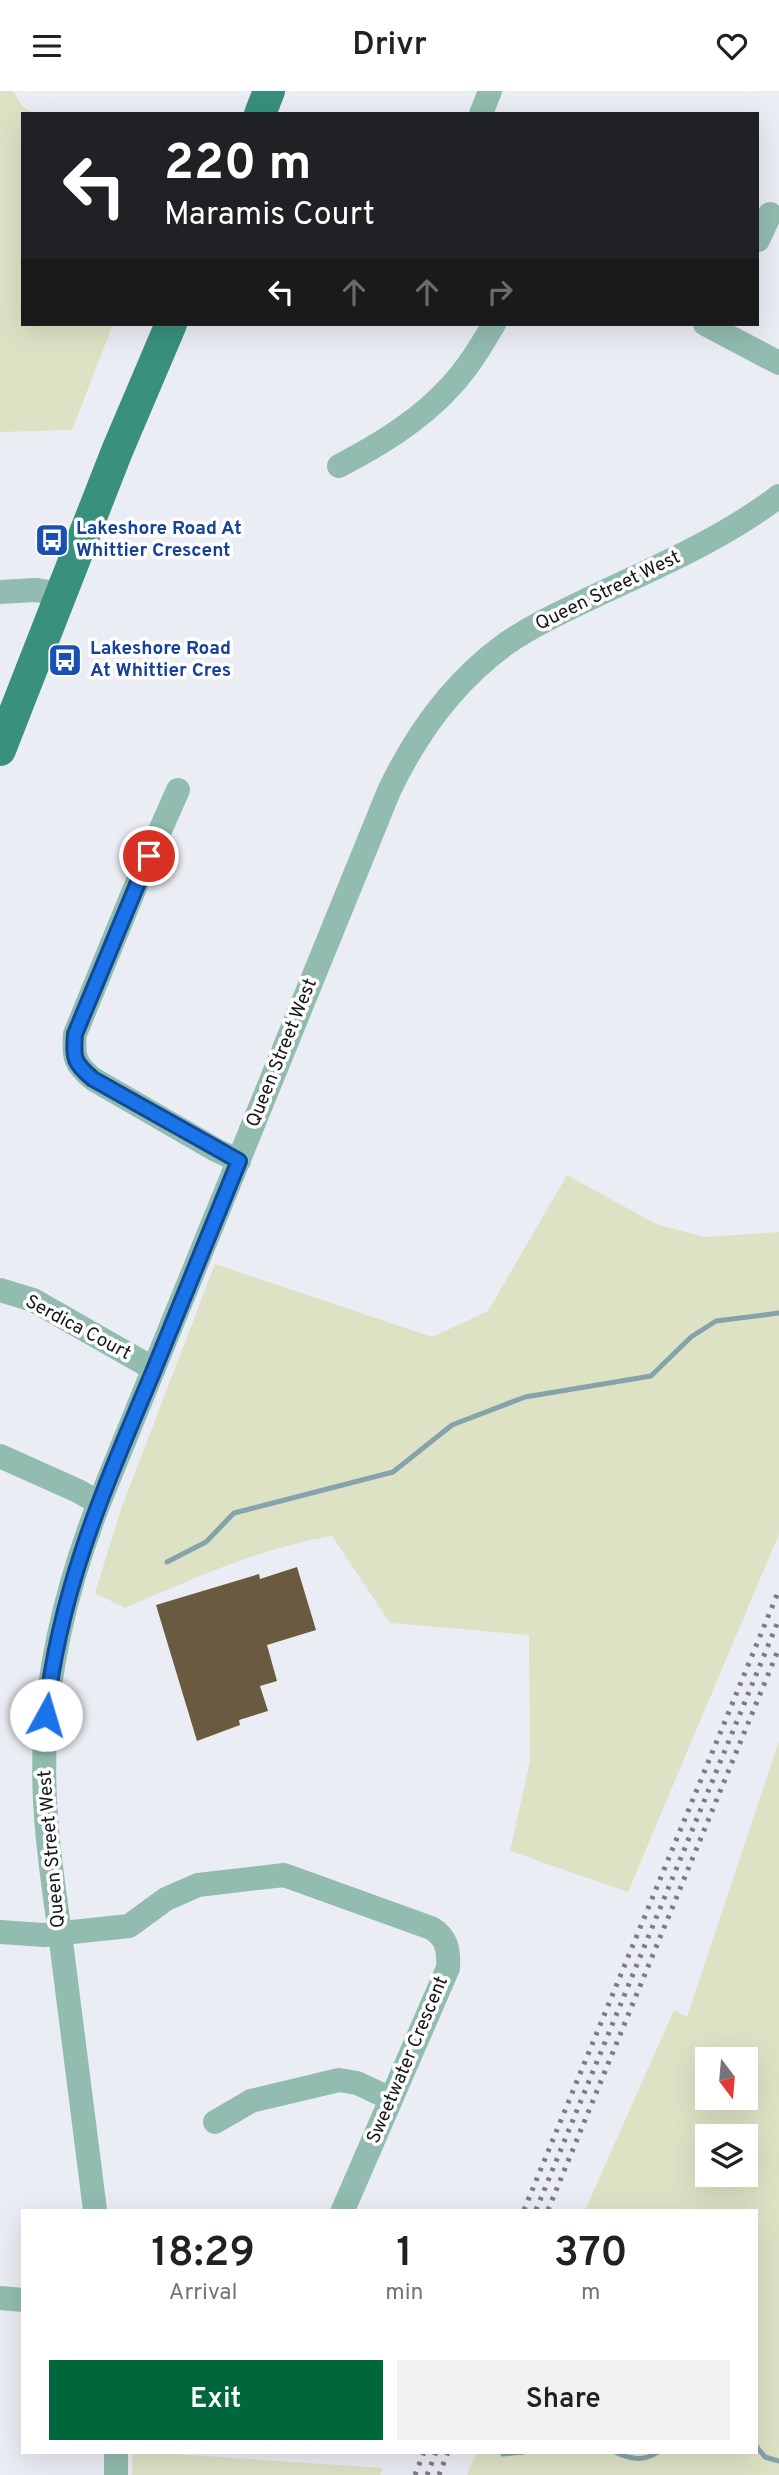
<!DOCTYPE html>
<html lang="en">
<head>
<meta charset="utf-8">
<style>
  body { margin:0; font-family:Overpass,sans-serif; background:#f2f2f2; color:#202124; height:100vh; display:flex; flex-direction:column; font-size:26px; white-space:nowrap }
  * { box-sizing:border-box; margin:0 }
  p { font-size:23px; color:#757577 }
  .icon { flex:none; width:38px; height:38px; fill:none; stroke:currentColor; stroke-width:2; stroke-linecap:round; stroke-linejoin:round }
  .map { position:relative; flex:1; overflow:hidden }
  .side { position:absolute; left:21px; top:2118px; width:737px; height:245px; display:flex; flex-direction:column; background:#fff; border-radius:0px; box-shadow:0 7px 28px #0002 }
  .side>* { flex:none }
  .guide { position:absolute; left:21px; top:21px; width:738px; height:214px; border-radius:0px; box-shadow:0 7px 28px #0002; background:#202124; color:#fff; overflow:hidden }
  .needle { width:46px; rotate:164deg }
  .buttons { position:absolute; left:695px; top:1956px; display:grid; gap:14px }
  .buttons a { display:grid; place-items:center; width:63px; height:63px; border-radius:0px; background:#fff; box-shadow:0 7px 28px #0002; font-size:35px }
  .pin { position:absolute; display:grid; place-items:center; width:60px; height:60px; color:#fff; margin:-30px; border:4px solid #fff; border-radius:50%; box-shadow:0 2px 7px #0007 }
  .me { position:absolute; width:77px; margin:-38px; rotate:6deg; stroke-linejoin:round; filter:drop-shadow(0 0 5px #0008) }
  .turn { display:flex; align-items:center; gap:24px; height:147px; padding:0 28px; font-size:32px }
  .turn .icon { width:91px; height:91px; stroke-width:2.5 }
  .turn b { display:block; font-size:49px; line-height:60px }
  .lanes { display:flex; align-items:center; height:66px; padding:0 28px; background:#0003; justify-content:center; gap:35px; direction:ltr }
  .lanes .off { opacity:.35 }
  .eta { display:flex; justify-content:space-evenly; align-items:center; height:119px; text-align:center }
  .eta b { font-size:42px; font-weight:600; line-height:49px }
  .primary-button { display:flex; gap:14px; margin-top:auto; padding:14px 28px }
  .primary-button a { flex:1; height:80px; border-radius:0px; background:#00673d; color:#fff; font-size:28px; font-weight:600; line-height:80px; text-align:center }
  .primary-button a+a { background:#f2f2f2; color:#202124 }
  header { display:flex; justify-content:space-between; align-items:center; height:91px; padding:0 28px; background:#fff; font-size:32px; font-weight:600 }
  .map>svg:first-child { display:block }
</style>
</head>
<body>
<header><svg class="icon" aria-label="menu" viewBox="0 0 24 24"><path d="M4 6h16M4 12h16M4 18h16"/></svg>Drivr<svg class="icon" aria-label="heart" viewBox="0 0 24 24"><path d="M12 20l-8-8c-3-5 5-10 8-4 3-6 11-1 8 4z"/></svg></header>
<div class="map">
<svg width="779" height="2384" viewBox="0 0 779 2384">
  <rect width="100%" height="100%" fill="#ebedf4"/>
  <path fill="#dee2c5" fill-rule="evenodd" d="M0,0h13l9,15 13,8h-12v210h90l-41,106 -72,2z
    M567,1084l89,49 49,13 74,-5v302l-151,358 -118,-41 20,-90 -1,-126 -139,-12 -58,-87c-72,12 -140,43 -207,72l-30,-15 26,-84 94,-245 217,73 56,-26z
    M779,1650v734h-312l10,-23h279v-242h-171l89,-200 13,7zM707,1969h39v38h-39zM707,2046h39v38h-39z
    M133,2361h8l242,16 -3,7h-248z"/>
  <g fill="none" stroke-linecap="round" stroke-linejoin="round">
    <path stroke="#86a3ac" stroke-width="5" d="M167,1471l39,-20 28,-29 159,-41 59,-47 73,-28 126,-21 40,-39 25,-16 63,-8
      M756,2355l9,11 14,4
      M615,2361c15,7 28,10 43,0
      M503,2363l21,-2"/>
  </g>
  <path fill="#6a5a3f" d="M297,1476l19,63 -49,15 10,36 -17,5 8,25 -29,9 1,5 -43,16 -41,-136 103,-31 1,5z"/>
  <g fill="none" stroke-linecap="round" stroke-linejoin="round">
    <path stroke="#92bcb0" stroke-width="24" d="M481,23l9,-23
      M758,149l12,-26
      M705,233l74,39
      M339,375c40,-21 80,-45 111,-79 18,-19 31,-41 44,-63
      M0,501l35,-2 28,4
      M178,699l-39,88 -64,156c-2,24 0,30 18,45l123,71 23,11
      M0,1199l33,10 121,69
      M0,1365l78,35 21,12
      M0,1841l44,3 85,-9 37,-27 32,-14 86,-10 147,53c16,9 18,22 17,40l-105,242
      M215,2031l36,-21 88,-21 18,3 34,16
      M95,2119c-11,-89 -23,-179 -34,-269 -9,-66 -20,-133 -16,-201 4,-82 24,-160 54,-237l290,-712c28,-59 65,-110 118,-148 28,-19 59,-33 90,-48 62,-29 127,-57 182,-99
      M0,2207l23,2
      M116,2361v23"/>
    <path stroke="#38907d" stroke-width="32" d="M260,23l9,-23
      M0,659l117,-299 54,-127"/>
    <path stroke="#7b7d81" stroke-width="5" stroke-dasharray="3.5 7" stroke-linecap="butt" d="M524,2119l255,-620
      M536,2119l243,-591
      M548,2119l231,-562
      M415,2384l9,-23
      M427,2384l9,-23
      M439,2384l9,-23"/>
  </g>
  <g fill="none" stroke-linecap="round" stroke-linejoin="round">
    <g stroke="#114b97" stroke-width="18">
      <path id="route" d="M46,1624c13,-125 59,-229 107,-343 29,-70 57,-141 86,-211l-146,-82c-19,-16 -20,-20 -18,-45l74,-178"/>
    </g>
    <use href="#route" stroke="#1a73e8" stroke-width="12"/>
  </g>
  <defs>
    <g id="bus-square" transform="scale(1.75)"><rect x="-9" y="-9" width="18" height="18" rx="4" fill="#1a4fb4" stroke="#fff"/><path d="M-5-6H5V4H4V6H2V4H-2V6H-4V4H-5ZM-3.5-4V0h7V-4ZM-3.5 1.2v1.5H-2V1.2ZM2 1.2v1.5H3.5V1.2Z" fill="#fff"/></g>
  </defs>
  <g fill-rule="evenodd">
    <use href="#bus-square" x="52" y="449"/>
    <use href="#bus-square" x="65" y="569"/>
  </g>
  <g text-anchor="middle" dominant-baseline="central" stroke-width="7" stroke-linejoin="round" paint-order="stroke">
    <g font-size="19" font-weight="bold" fill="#164399" stroke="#fff" text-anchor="start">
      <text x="76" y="438">Lakeshore Road At<tspan x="76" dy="22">Whittier Crescent</tspan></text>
      <text x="90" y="558">Lakeshore Road<tspan x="90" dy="22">At Whittier Cres</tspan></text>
    </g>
    <g font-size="19" fill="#17181a" stroke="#fff">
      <text transform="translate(608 500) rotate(-26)">Queen Street West</text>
      <text transform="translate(282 962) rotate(-68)">Queen Street West</text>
      <text transform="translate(78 1237) rotate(28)">Serdica Court</text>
      <text transform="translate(52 1758) rotate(-95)">Queen Street West</text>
      <text transform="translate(408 1969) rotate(-67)">Sweetwater Crescent</text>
    </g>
  </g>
</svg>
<div class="buttons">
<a><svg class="needle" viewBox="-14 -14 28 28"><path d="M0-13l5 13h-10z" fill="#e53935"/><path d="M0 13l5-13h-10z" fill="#757577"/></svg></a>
<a><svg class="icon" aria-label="layers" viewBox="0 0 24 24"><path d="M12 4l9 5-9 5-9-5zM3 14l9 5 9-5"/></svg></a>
</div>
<div class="pin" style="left:149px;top:765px;background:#d93025"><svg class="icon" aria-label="arrive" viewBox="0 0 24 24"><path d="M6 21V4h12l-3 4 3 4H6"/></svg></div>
<svg class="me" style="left:46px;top:1624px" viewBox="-20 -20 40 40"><circle r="19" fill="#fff"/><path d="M0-13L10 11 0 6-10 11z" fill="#1a73e8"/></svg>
<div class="guide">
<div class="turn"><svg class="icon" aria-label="left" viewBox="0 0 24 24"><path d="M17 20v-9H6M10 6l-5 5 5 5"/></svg><div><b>220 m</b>Maramis Court</div></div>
<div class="lanes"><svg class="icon" aria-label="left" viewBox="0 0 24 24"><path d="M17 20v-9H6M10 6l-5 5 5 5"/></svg><svg class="icon off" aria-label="ahead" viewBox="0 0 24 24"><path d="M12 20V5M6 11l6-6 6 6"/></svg><svg class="icon off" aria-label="ahead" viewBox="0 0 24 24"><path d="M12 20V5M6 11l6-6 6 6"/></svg><svg class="icon off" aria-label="right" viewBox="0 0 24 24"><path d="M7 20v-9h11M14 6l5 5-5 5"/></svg></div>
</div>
<section class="side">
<div class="eta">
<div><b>18:29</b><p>Arrival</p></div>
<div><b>1</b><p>min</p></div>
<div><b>370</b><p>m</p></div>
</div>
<div class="primary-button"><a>Exit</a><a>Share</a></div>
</section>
</div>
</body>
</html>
